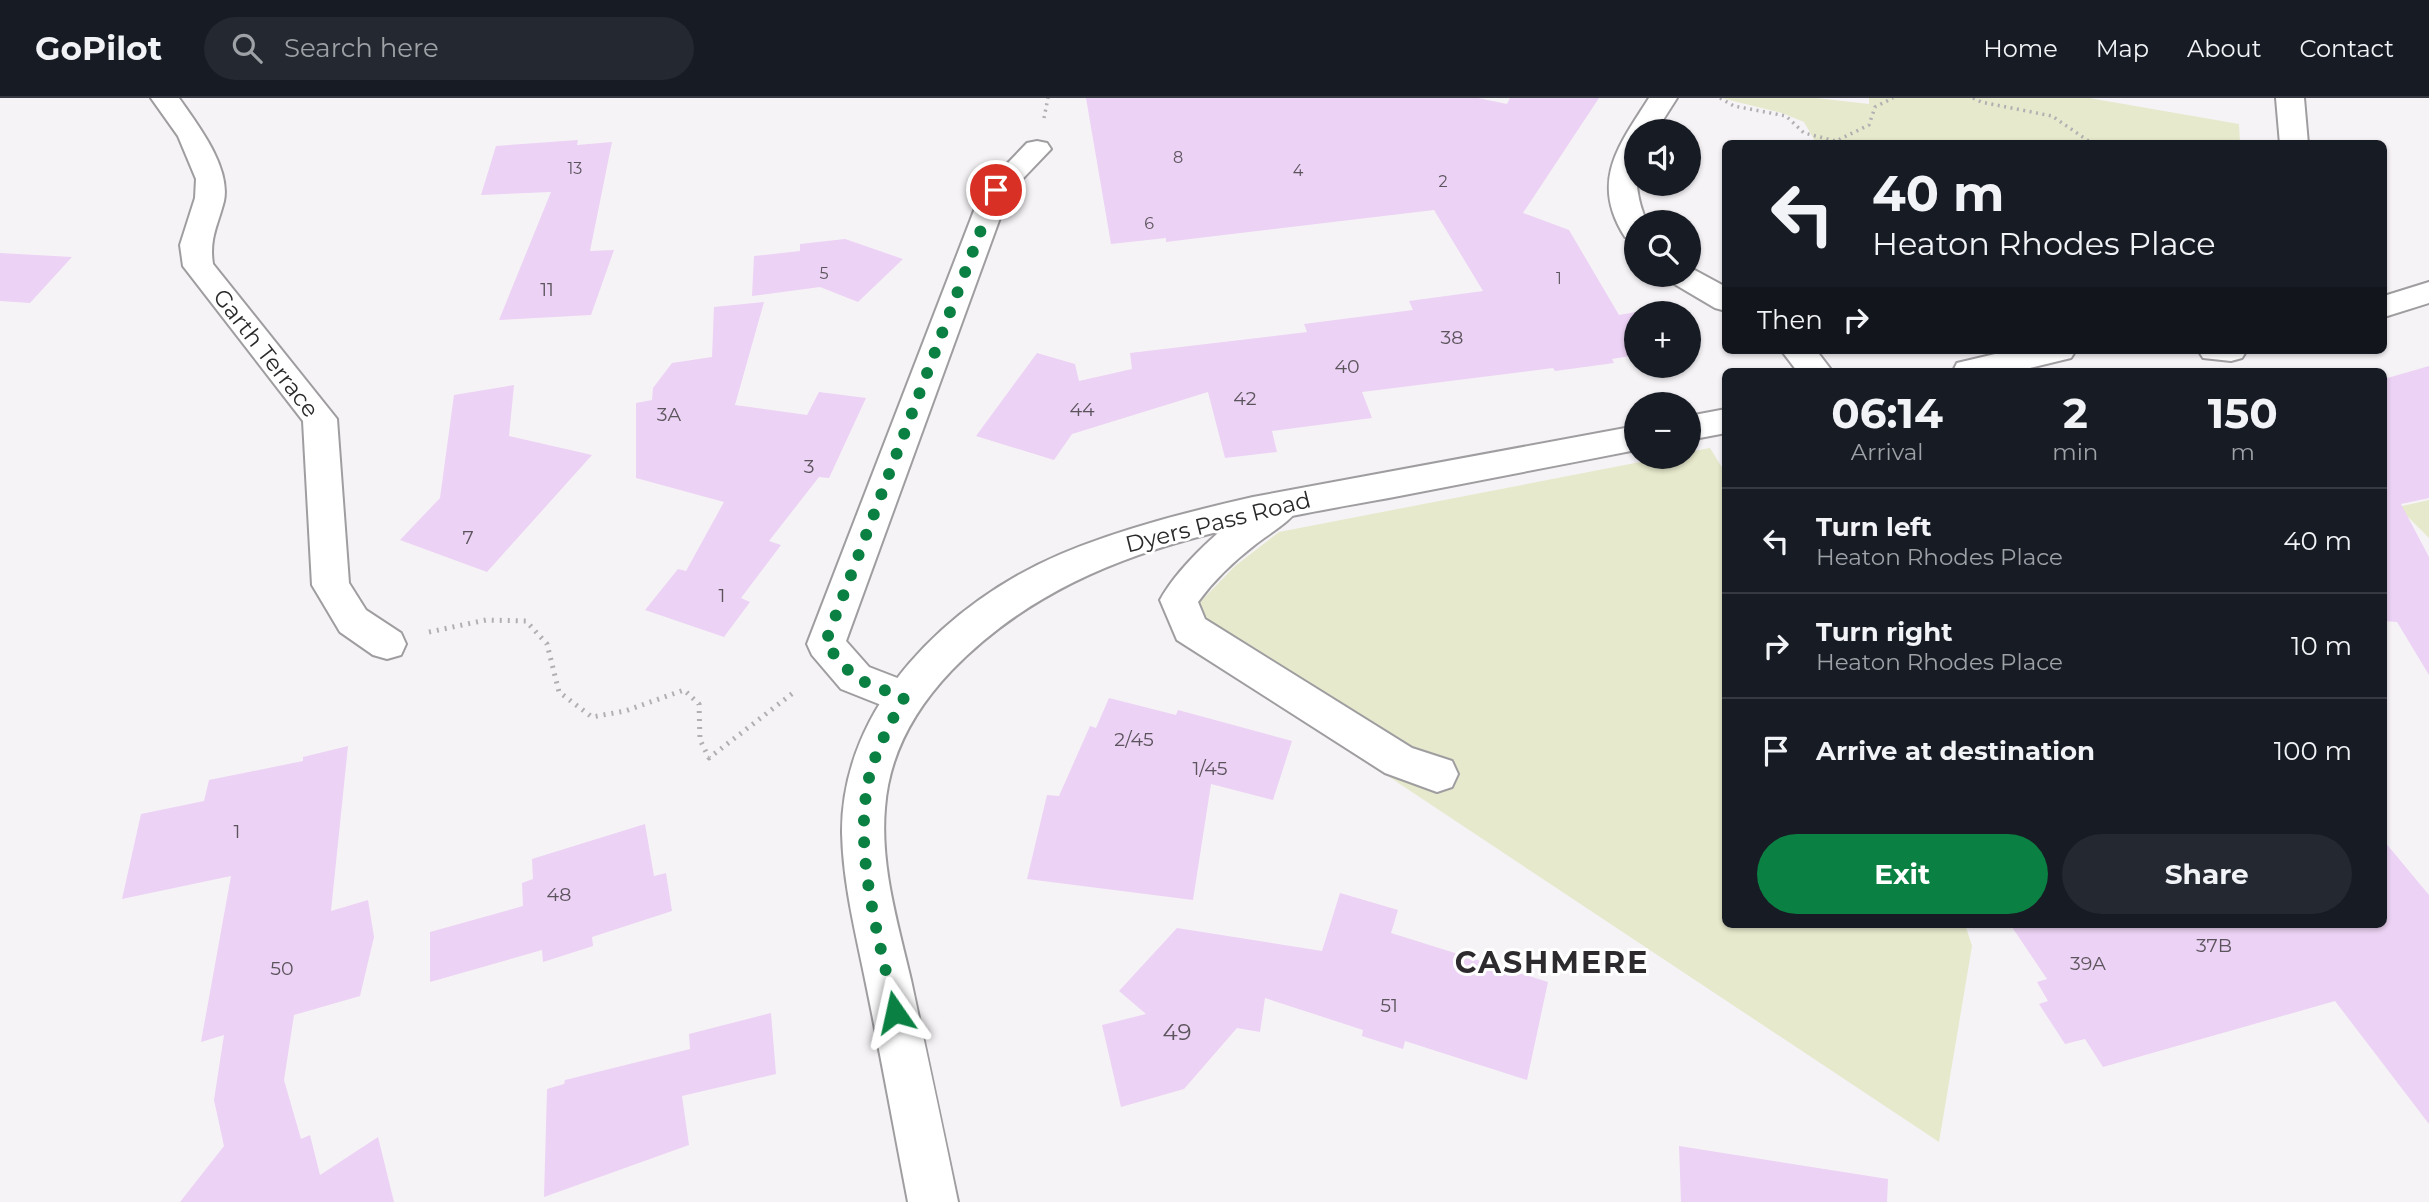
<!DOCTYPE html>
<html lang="en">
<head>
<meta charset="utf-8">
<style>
  body { margin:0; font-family:Montserrat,sans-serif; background:#242831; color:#f1f3f6; height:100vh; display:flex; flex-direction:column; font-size:26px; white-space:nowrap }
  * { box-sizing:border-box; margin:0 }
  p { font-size:23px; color:#9ea1a6 }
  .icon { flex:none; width:38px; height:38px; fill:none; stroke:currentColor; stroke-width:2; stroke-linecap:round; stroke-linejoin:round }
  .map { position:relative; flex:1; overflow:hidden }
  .sheet { position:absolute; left:1722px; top:270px; width:665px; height:560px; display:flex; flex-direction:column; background:#171b24; border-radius:10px; box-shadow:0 2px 5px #0004 }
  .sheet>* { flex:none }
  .top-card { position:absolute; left:1722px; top:42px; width:665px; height:214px; border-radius:10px; box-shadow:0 2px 5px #0004; background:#171b24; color:#f1f3f6; overflow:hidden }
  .tools { position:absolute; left:1624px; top:21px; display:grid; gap:14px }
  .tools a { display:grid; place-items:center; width:77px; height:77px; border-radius:50%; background:#171b24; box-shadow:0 2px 5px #0004; font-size:35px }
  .pin { position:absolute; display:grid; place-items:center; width:60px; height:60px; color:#fff; margin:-30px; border:4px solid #fff; border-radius:50%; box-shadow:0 2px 7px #0007 }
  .me { position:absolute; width:77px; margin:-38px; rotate:349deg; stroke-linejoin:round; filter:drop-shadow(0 0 5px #0008) }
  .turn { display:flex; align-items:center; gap:24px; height:147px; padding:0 35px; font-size:32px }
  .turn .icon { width:91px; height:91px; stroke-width:2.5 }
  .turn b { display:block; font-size:49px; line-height:60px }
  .then { display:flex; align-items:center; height:66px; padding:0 35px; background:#0003; gap:14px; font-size:26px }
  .eta { display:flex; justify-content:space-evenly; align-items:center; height:119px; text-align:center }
  .eta b { font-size:42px; font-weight:700; line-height:49px }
  .button { display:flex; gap:14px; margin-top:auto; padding:14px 35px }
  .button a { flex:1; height:80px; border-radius:42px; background:#0b8043; color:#fff; font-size:28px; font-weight:700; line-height:80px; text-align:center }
  .button a+a { background:#242831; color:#f1f3f6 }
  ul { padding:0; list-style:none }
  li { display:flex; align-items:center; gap:21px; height:105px; padding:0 35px; border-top:2px solid #363941 }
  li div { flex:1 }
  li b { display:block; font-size:26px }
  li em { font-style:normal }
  header { display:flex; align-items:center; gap:42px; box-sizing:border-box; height:98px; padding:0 35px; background:#171b24; border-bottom:2px solid #363941 }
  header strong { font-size:33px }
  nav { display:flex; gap:38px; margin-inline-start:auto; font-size:24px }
  .search { width:490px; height:63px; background:#242831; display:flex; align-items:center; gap:18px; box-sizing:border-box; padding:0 24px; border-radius:38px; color:#9ea1a6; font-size:26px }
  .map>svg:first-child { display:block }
</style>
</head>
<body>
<header>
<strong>GoPilot</strong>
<div class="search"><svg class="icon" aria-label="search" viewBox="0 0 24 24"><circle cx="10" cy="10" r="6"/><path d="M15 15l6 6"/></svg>Search here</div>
<nav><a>Home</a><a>Map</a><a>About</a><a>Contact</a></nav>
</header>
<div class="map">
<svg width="2429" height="1104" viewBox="0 0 2429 1104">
  <rect width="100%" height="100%" fill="#f6f3f7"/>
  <path fill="#e6e9cb" d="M1721,0h95l53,6v-6h220l150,26 1,19h-424l-12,-21 -22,-9z
    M1710,350l16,26v450h239l7,22 -33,196 -768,-510 64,-66 44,-34 387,-75h23v-5z
    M2429,402v38l-31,-31z"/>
  <path fill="#ecd2f4" d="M1086,0h392l29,6 3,-6h89l-76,115 46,17 50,85 17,-3v43l-24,4 2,4 -59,8 -2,-3 -191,24 10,26 -100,13 5,21 -52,6 -17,-66 -136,42 -18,26 -78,-24 61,-83 38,11 4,17 53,-12 -2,-16 177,-21 -3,-8 109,-14 -4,-9 74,-10 -49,-81 -244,29 -24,3v-4l-55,6z
    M578,42l-1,5 35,-3 -22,109 24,-1 -23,65 -92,5 52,-128 -70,3 15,-49z
    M845,141l58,20 -45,43 -38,-15 -68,9 2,-40 46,-5v-7z
    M0,155l72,4 -42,46 -30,-2z
    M764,204l-29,103 72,10 12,-23 47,6 -37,80 -10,-1 -50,64 12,4 -40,53 9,4 -26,35 -79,-27 33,-41 8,2 38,-69 -88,-24v-75l16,-3 1,-12 19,-25 40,-6 2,-50z
    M2429,268v132l-28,6 28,53v118l-32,-53 -13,-1v-242z
    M514,287l-5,51 83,19 -105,117 -87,-32 40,-42 14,-103z
    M1109,600l67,17 2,-5 114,31 -19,59 -62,-16 -18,116 -166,-21 20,-84 12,1 31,-70 6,2z
    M348,648l-17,165 37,-11 6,37 -14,59 -66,19 -10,65 17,59 9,-4 10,40 58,-38 16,65h-214l44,-56 -10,-46 10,-65 -23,7 30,-166 -109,23 19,-85 63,-13 5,-21 94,-19v-4z
    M645,726l9,52 12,-3 6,38 -80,26 1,9 -50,16 -1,-12 -112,32v-50l93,-26 -1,-23 11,-4 -1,-20z
    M2384,743l45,54v229l-94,-123 -232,66 -18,-28 -20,5 -26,-40 9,-3 -11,-19 10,-3 -37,-55h374z
    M1340,795l58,17 -7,23 157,49 -21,98 -122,-39 -2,8 -41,-13 1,-6 -98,-32 -5,34 -23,-4 -53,61 -63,18 -19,-82 44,-11 -27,-23 58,-63 145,23z
    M771,915l5,61 -94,22 7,49 -145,52 3,-108 17,-5 1,-4 125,-31 -1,-15z
    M1679,1048l209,33 -1,23h-206z"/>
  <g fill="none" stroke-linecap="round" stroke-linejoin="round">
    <g stroke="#9f9da0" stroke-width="4">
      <path id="minor" d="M151,0h28c18,26 52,69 45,103 -6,24 -15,37 -11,63l124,155 12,164 17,27 35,23 5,11 -5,11 -14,4 -14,-4 -33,-23 -22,-37 -6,-10 -9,-164 -120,-155 -3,-21 15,-47 1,-19 -18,-43z
        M1649,0h28l-21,33h-20c0,32 -3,63 11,91h-11v17l-11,-2c-36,-56 -5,-93 24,-139z
        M1037,43l10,2 4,6 -42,44 -163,448 23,26 49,19 6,12 -6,12 -14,4 -63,-25 -29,-34 -5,-11 175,-454 45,-47z
        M1689,169l37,20v24l-11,-3 -44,-26 -4,-7h22z
        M2429,184v21l-45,14v-21z
        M1781,252h35l16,21h-35z
        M2198,252h49l-5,8 -11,3 -28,-3z
        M1283,394l13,4 5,9c-10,17 -30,27 -45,39 -22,17 -42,36 -58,58l7,17 207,129 40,13 6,13 -6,13 -15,5 -52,-19 -208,-133 -17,-40c20,-37 83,-96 123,-108z"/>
    </g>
    <g stroke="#9f9da0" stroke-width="4">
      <path id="major" d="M2276,0h28l4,46h-28z
        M2012,252h64l-5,8 -54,13h-64l4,-8z
        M1726,311v24l-37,7v-24z
        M1636,328v24c-80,16 -161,31 -242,47 -161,30 -323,50 -443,174 -37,39 -62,83 -66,137 -5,58 13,116 26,172 16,74 32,148 47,222h-50c-14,-73 -27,-145 -42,-218 -10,-50 -23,-100 -24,-151 -1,-128 108,-232 219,-279 62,-26 127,-42 192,-57z"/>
    </g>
    <path stroke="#b2afb2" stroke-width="3.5" stroke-dasharray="2 4.5" stroke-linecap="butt" d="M1720,0l14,8 52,10 18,17 32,8 33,-16 6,-18 18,-9
      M1973,0l8,4 71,14 41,28
      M1044,20l4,-20"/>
    <path stroke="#b2afb2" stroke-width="5" stroke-dasharray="2 6" stroke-linecap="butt" d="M429,534l57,-12 40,1 21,23 12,48 33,25 33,-6 59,-21 15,14 1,36 9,18 84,-65"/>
    <use href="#minor" fill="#fff" fill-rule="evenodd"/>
    <use href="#major" fill="#fff" fill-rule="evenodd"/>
  </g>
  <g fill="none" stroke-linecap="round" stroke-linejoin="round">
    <path stroke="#0b8043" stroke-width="12" stroke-dasharray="0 21.6" d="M895,914c-15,-72 -40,-150 -28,-224 5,-32 22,-62 37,-90l-49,-20 -30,-34 171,-454"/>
  </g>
  <g text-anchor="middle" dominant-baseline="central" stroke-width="6" stroke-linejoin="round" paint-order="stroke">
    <g font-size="16" fill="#5b545d">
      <text x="1178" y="59">8</text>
      <text x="575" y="70">13</text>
      <text x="1298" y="72">4</text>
      <text x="1443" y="83">2</text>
      <text x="1149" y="125">6</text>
      <text x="824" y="175">5</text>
      <text x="1559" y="180">1</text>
    </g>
    <g font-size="19" fill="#5b545d">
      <text x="547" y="191">11</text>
      <text x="1452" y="239">38</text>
      <text x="1347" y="268">40</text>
      <text x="1245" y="300">42</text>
      <text x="1082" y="311">44</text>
      <text x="669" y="316">3A</text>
      <text x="809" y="368">3</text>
      <text x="468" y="439">7</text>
      <text x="722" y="497">1</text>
      <text x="1134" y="641">2/45</text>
      <text x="1210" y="670">1/45</text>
      <text x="237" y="733">1</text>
      <text x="559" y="796">48</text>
      <text x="2214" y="847">37B</text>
      <text x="2088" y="865">39A</text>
      <text x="282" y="870">50</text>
      <text x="1389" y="907">51</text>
    </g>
    <g font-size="23" fill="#2b2a2b" stroke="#fff">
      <text transform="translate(266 255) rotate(52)">Garth Terrace</text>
      <text transform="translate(1218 424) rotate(-14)">Dyers Pass Road</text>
    </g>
    <g font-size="23" fill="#5b545d">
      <text x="1177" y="934">49</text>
    </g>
    <g font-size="30" font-weight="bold" letter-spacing="2" fill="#2d2b2e" stroke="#fff">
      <text x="1552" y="864">CASHMERE</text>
    </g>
  </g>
</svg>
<div class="tools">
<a><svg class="icon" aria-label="sound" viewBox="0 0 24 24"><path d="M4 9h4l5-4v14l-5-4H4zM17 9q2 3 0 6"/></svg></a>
<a><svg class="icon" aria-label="search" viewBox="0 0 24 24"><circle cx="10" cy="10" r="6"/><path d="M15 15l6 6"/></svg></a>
<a>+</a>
<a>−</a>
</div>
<div class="pin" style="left:996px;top:92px;background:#d93025"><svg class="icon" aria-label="arrive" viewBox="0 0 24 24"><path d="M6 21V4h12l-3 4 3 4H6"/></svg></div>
<svg class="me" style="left:895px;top:914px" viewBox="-20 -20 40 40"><path d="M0-17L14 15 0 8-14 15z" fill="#0b8043" stroke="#fff" stroke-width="4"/></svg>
<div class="top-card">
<div class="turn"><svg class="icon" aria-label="left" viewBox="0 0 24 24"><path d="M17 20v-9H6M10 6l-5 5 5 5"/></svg><div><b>40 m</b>Heaton Rhodes Place</div></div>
<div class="then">Then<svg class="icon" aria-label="right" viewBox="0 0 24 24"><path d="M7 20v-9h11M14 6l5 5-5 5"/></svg></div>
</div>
<section class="sheet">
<div class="eta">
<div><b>06:14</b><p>Arrival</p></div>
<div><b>2</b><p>min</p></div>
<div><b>150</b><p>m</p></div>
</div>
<ul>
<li><svg class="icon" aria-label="left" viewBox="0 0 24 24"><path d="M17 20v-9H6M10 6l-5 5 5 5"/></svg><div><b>Turn left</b><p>Heaton Rhodes Place</p></div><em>40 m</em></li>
<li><svg class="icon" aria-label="right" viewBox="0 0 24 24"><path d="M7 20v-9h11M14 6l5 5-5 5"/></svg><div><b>Turn right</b><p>Heaton Rhodes Place</p></div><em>10 m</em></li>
<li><svg class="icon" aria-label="arrive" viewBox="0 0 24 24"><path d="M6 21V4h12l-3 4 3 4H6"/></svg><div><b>Arrive at destination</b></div><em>100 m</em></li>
</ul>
<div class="button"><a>Exit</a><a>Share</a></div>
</section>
</div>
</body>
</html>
